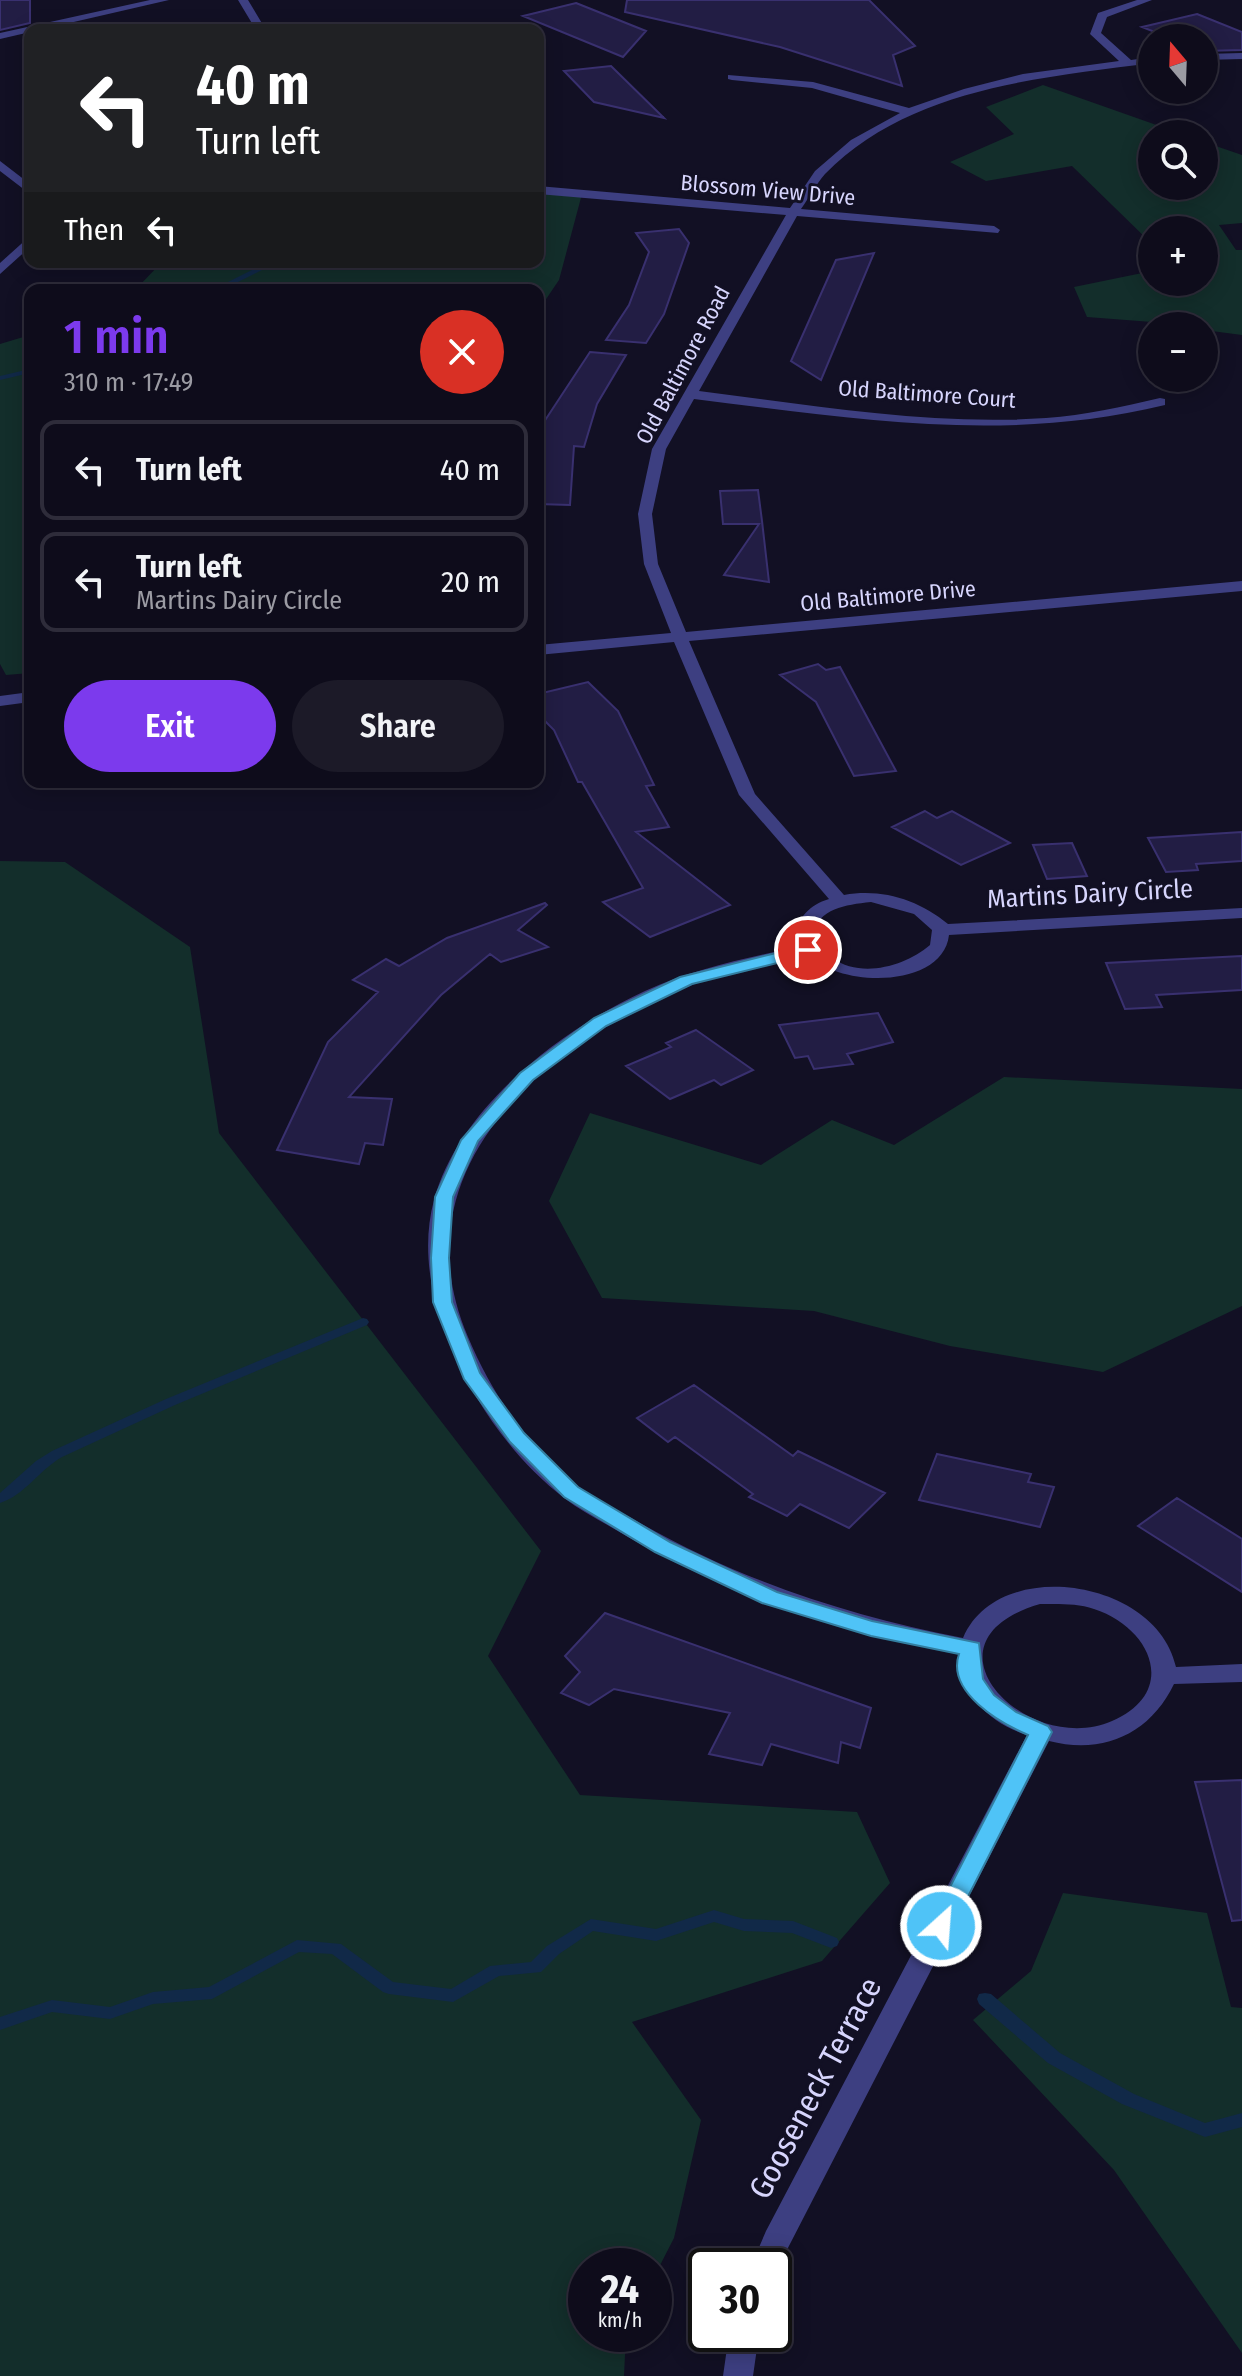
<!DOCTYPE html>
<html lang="en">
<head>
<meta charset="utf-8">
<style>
  body { margin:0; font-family:"Fira Sans Condensed",sans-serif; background:#1c1a28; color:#f1f3f6; height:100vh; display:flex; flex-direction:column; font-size:30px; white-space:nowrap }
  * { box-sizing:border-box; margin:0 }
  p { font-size:26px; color:#9b9ba3 }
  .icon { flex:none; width:44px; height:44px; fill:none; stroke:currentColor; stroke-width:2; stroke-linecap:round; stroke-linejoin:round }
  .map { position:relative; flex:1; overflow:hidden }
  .drawer { position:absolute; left:24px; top:284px; width:520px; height:504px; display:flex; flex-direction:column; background:#0e0c1b; border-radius:16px; box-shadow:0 4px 20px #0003,0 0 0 2px #2e2c3a }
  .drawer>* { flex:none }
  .banner { position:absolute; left:24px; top:24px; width:520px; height:244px; border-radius:16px; box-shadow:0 4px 20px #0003,0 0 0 2px #2e2c3a; background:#202124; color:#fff; overflow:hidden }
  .needle { width:52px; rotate:341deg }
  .controls { position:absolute; left:1138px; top:24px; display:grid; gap:16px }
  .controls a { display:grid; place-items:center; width:80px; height:80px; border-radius:50%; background:#0e0c1b; box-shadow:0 4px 20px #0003,0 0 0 2px #2e2c3a; font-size:40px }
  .speed { position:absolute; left:568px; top:2248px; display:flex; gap:16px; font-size:40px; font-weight:700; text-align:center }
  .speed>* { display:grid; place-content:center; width:104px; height:104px; border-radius:50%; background:#0e0c1b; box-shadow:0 4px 20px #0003,0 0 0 2px #2e2c3a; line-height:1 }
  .speed small { font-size:20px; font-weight:400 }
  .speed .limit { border:4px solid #111; border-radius:12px; background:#fff; color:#111 }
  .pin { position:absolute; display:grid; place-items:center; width:68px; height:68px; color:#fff; margin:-34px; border:4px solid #fff; border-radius:50%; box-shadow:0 2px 8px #0007 }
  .me { position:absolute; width:88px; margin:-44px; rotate:26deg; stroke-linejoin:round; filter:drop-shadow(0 0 6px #0008) }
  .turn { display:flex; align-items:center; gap:28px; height:168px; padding:0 40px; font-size:36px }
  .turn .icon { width:104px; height:104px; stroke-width:2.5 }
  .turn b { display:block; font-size:56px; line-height:68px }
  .then { display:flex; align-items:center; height:76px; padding:0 40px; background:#0003; gap:16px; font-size:30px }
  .round { display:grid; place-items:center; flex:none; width:84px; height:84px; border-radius:42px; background:#1c1a28 }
  .overview { display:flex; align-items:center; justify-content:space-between; height:136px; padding:0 40px }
  h1 { font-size:48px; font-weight:600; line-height:60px; color:#7c3aed }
  .button { display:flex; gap:16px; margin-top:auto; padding:16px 40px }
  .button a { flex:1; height:92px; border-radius:48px; background:#7c3aed; color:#fff; font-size:32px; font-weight:600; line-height:92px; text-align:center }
  .button a+a { background:#1c1a28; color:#f1f3f6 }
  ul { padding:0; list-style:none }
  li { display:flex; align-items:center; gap:24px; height:100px; margin:0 16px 12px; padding:0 24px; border:4px solid #2e2c3a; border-radius:16px }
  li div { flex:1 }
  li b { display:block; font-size:30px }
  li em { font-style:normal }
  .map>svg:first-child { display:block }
</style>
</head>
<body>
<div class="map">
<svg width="1242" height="2376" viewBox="0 0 1242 2376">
  <rect width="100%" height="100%" fill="#121024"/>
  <path fill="#132e2b" d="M1043,85l139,49h-30v52h52v-44l38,13v68l-23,2 17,25h6v85l-38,-5v-4l-117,-9 -13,-30 78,-16v11h52v-52h-52v14l-80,-78 -86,15 -36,-19 64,-28 -28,-27z
    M538,190l44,4 -23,86 -21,31v-21h-403l27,-28h376z
    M30,335v338l-24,2 -6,-11v-320z
    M0,861l65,1 125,85 29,186 322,418 -53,105 92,139 277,17 33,71 -68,78 -190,61 69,98 -27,118 -20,39v-11h-68v68h40l-2,42h-624z
    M1004,1077l238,12v217l-139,66 -153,-26 -136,-35 -212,-13 -53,-97 41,-88 171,52 71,-45 62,25z
    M1063,1893l144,20 24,94 11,1v345l-128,-183 -141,-150 58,-49z"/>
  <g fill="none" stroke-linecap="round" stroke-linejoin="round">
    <path fill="#112948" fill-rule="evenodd" d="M268,262h10l-56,28h-10z
      M30,369v4l-30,7v-4z
      M363,1318l4,1 2,3 -2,3 -192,80 -113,52c-23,13 -37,38 -62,46v-10l36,-32 16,-10 114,-52z
      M714,1910l30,9 49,2 44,17 2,4 -2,4 -6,2 -39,-15 -48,-2 -30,-9 -58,19 -63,-10 -34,23 -18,18 -42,4 -46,26 -64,-8 -6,-2 -51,-38 -33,-2 -87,47 -59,5 -43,15 -58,-7 -52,18v-13l52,-17 58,7 43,-15 56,-5 88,-47 44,4 52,38 58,7 39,-23 41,-4 16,-16 44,-27 65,10z
      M985,1993l6,1 69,59 74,41 71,29 37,-10v14l-37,10 -83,-33 -74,-41 -69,-59 -2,-5 2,-5z"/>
  </g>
  <path fill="#221d44" stroke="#39306f" stroke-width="2" d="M0,0h30v23l-30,7z
    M627,0h242l46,46 -22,9 9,31 -122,-39 -155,-35z
    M576,3l70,28 -23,26 -100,-41z
    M1197,14l45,18v18l-38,1v-13h-34l-28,-11z
    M611,66l53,52 -70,-16 -30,-31z
    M679,229l10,14 -25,71 -18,29 -40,-3 23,-35 20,-53 -13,-19z
    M874,253l-53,127 -30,-19 45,-101z
    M590,352l36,3 -29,49 -13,43 -10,-1 -4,59 -32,-1v-73z
    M758,490l4,31 7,61 -45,-7 35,-51h-36l-3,-33z
    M818,664l8,6 14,-3 56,104 -42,5 -38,-74 -36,-27z
    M588,682l30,29 36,74 -8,1 23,41 -33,5 94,73 -80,32 -47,-35 40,-14 -61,-106h-4l-24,-52 -16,-16v-20z
    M925,811l12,7 15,-7 58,32 -49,22 -69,-38z
    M1242,832v29l-46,3 2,6 -32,2 -18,-34z
    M1072,843l15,33 -40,3 -14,-34z
    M545,903l2,2 -29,25 30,17 -47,15 -11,-8 -49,41 -92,102 43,2 -9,46 -18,-2 -6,21 -82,-14 51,-108 50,-50 -25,-12 33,-21 13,7 48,-28z
    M1242,956v34l-86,5 6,12 -37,2 -19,-46z
    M878,1013l15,29 -46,12 6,10 -39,5 -6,-13 -13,2 -16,-33z
    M696,1030l57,40 -32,15 -7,-5 -44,19 -44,-33 45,-19 -5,-4z
    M694,1385l99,71 5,-5 87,42 -36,35 -49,-24 -13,12 -38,-19 4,-3 -78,-57 -7,5 -31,-24z
    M937,1454l94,20 -3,8 26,5 -14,40 -121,-27z
    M1177,1498l65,41v53l-104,-66z
    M605,1613l266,95 -11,40 -19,-6 -3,21 -67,-19 -9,21 -53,-11 21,-41 -116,-24 -25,16 -28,-12 19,-21 -15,-16z
    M1242,1780v140l-10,1 -37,-139z"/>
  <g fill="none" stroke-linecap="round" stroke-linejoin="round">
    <path fill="#3d3f81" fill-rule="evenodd" d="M150,0h19l-169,39v-6z
      M238,0h10l18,30h-10z
      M1137,0h15l-45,17 -6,16 30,27 21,-3v6c-112,15 -243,25 -327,111 -9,10 -16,24 -24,35l193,17 6,4 -2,3 -201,-17 -98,175c114,14 231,35 347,27 39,-3 76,-11 114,-20l5,1v6c-161,39 -309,14 -471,-6l-28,50 -14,65 6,50 28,68 556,-51v10l-553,50 66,153 89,101c38,-7 75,5 104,29l294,-16v10l-293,17c-6,54 -110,53 -140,20 -39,9 -80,15 -117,30 -144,56 -297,182 -224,352 24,58 61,110 110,149 19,15 42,25 62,37 102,58 209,93 323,115 35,-83 194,-59 213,29l66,-3v18l-68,2c-24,50 -71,71 -125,57l-275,534v-9h-23l15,-35 261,-496c-36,-11 -69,-41 -66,-81 -117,-22 -229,-58 -333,-117 -21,-13 -44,-24 -64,-39 -50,-39 -89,-94 -114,-153 -19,-45 -29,-97 -16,-145 25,-93 128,-171 211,-209 50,-23 103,-33 156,-45l-9,-10c7,-18 17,-31 37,-37l-90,-104 -65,-153 -136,13v-10l133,-12 -27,-69 -6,-50 14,-65 134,-234 -248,-21v-8l252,22 25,-37 36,-31 49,-27 -88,-25 -80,-8 -4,-1v-4l85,7 96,26 55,-19 59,-15 96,-13 -29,-27 8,-21zM871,902l43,12 18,16 -2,15c-25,21 -68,34 -98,13 -8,-5 -15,-16 -22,-23 11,-27 34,-30 61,-33zM1040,1604c18,0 37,-1 54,5 58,19 85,83 18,112 -84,37 -201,-79 -72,-117z
      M1242,53v6l-38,1v-6z
      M0,161l30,23v10l-30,-23z
      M30,236v11l-30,27v-11z
      M30,692v10l-30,4v-10z
      M729,2334h30l-6,42h-30z"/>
  </g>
  <path fill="#4fc3f7" stroke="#337fa1" stroke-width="2" d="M808,945l9,5 -3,4 -122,30 -86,42 -73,54 -55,61 -25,56 -4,61 3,44 28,71 44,60 54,54 92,55 107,50 95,29 107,22 4,36 11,16 22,17 32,14 4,6 -99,194 -3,7h-17l-3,-7 98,-191c-28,-12 -82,-43 -69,-81l-88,-18 -109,-33 -107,-51 -91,-55 -54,-55 -46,-63 -31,-77 -2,-44 4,-61 26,-57 59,-67 74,-55 86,-41z"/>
  <g text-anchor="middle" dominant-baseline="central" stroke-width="6" stroke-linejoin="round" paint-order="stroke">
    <g font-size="22" fill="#d7d5fd" stroke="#121024">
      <text transform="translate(768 190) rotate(5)">Blossom View Drive</text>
      <text transform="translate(683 365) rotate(-62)">Old Baltimore Road</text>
      <text transform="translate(927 394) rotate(4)">Old Baltimore Court</text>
      <text transform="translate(888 596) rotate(-5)">Old Baltimore Drive</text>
    </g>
    <g font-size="26" fill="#d7d5fd" stroke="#121024">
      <text transform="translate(1090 894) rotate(-3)">Martins Dairy Circle</text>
    </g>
    <g font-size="32" fill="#d7d5fd" stroke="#121024">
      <text transform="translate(815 2088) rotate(-62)">Gooseneck Terrace</text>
    </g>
  </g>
</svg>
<div class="controls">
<a><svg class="needle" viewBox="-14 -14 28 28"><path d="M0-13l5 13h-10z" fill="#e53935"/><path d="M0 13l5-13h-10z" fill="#9b9ba3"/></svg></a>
<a><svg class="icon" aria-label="search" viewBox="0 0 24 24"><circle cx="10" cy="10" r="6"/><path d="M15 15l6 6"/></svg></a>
<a>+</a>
<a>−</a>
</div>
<div class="speed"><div>24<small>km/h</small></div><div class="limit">30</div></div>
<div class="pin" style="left:808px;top:950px;background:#d93025"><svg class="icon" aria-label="arrive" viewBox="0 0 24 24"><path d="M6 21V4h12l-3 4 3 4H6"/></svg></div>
<svg class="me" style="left:941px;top:1926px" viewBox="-20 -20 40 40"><circle r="17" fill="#4fc3f7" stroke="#fff" stroke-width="3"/><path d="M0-11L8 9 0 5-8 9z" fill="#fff"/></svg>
<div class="banner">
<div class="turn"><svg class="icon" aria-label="left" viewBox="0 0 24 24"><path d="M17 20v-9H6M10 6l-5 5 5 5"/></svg><div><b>40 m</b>Turn left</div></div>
<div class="then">Then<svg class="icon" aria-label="left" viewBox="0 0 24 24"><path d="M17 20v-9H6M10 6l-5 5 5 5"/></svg></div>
</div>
<section class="drawer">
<div class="overview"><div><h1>1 min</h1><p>310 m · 17:49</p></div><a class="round" style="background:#d93025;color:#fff"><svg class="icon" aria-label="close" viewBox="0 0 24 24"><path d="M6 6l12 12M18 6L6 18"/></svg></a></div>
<ul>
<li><svg class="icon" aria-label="left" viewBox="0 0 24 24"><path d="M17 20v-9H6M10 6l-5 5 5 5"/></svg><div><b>Turn left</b></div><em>40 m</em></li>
<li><svg class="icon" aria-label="left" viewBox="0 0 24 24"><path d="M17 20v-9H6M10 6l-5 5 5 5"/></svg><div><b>Turn left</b><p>Martins Dairy Circle</p></div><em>20 m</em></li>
</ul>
<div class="button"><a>Exit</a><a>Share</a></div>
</section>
</div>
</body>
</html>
